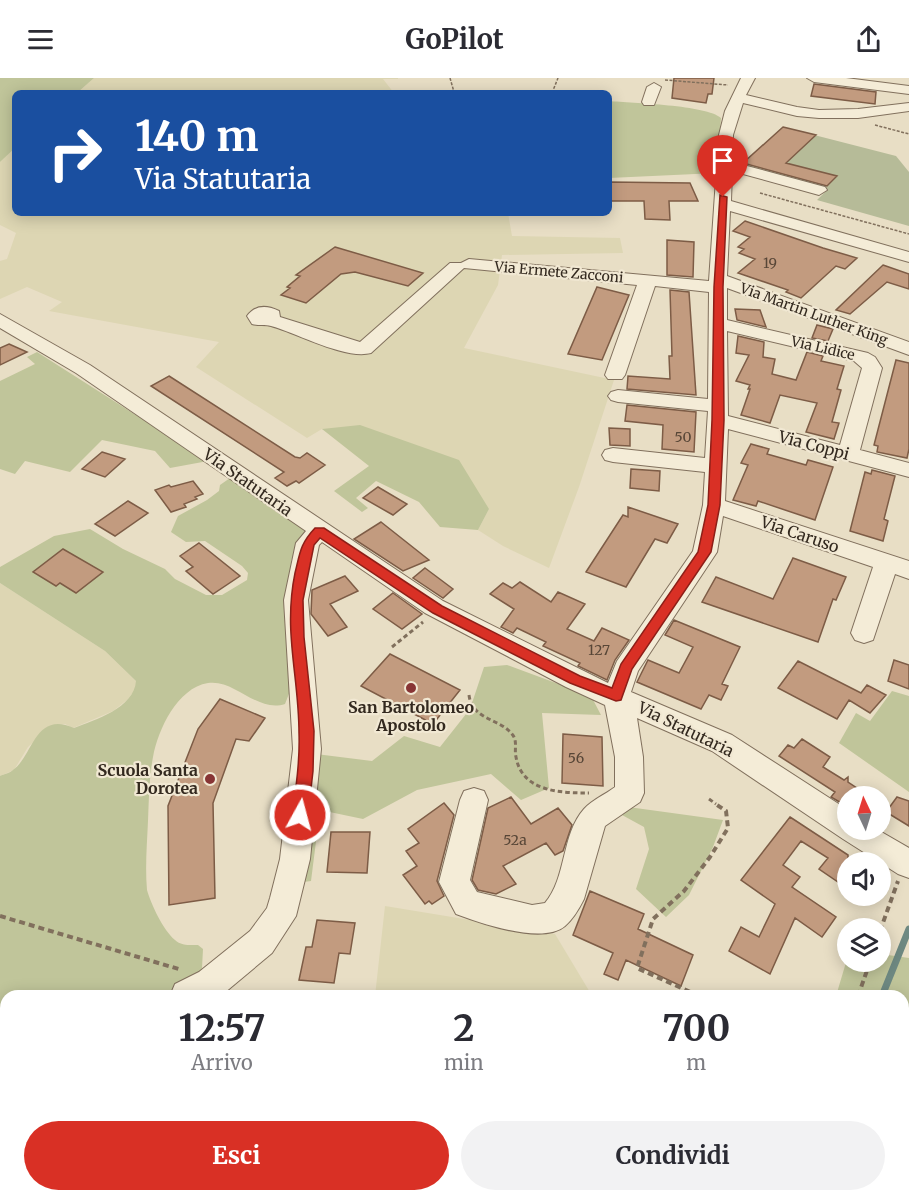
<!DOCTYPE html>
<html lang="it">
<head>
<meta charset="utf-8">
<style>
  body { margin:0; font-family:Merriweather,serif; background:#f2f2f3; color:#2b2b33; height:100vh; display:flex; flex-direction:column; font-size:22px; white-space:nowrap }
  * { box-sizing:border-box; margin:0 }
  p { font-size:20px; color:#7c7c81 }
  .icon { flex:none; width:33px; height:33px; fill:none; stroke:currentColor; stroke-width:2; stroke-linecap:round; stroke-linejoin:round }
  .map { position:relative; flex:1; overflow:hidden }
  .side { position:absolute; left:0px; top:912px; width:909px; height:212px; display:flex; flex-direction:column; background:#fff; border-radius:18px 18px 0 0; box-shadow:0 3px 15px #0003 }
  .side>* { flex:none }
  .hud { position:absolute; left:12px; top:12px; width:600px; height:126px; border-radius:9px; box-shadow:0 3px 15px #0003; background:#1a4fa0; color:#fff; overflow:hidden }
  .needle { width:39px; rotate:356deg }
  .controls { position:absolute; left:837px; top:708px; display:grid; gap:12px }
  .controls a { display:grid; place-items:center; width:54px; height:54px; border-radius:50%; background:#fff; box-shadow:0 3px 15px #0003; font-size:30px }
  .pin { position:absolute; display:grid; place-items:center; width:51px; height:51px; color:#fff; margin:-62px -26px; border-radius:50% 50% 50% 0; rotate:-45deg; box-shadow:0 0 6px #0007 }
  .pin .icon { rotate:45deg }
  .me { position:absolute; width:66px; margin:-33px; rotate:7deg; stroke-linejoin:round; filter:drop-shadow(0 0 4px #0008) }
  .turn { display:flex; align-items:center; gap:21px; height:126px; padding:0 24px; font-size:27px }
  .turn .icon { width:78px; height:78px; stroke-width:2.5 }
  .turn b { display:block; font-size:42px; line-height:51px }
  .eta { display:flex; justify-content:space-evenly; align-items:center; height:102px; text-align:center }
  .eta b { font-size:36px; font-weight:700; line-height:42px }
  .button { display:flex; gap:12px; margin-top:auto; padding:12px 24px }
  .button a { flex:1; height:69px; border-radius:36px; background:#d93025; color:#fff; font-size:24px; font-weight:700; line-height:69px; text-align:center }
  .button a+a { background:#f2f2f3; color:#2b2b33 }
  header { display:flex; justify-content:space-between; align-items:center; height:78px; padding:0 24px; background:#fff; font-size:27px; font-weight:700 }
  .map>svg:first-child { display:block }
</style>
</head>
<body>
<header><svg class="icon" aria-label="menu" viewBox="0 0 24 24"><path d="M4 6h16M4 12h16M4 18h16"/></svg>GoPilot<svg class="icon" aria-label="share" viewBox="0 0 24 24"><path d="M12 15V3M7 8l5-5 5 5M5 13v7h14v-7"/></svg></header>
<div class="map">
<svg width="909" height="1123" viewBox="0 0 909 1123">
  <rect width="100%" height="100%" fill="#e8dec5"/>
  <path fill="#ddd6b3" d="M94,0h304v1h-15l11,14h-317z
    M15,70v65h493l4,23 108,2 3,15 -121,2 -4,30 -34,63 150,32 -35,107 -30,81 -46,-22 -25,-16 11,-21 -167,-80 -15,9 -111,-71 23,-25 -170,-31 13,-9 -35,-15 -27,12v-38l7,-2 9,-26 -16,-8v-63z
    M0,505l105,68 31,30v8l-9,11 -14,11 -40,17 -8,-4 -13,1 -24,22 -14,23 -14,6z
    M385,828l170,28 36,60 6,2h-222z
    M115,1118h521l-10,5h-514z"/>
  <path fill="#c0c59a" d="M0,0h94l-17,15h-62v55l-15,14z
    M609,23c23,2 98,4 112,17l-4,55 -108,5z
    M37,274l171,109 -38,7 -15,-17 -53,-11 -32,32 -45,-11 -10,13 -15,-5v-88l35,-17 -8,-7z
    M360,347l99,35 30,49 -11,21 -38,-3 -21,-25 -43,-21 -20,17 12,10 -6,4 -28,-21 35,-25 -47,-37z
    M230,400l76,51 -15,32 -1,130 -5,13c-28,9 -50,-25 -77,-21 -31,5 -50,47 -55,74 -4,21 -4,43 -5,64 -1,23 -3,46 -1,69 4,14 16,40 28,50 6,6 16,5 23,5l5,4 -1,19 -13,28h-183v200h109l-3,5h-112v-425c4,-2 10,-3 13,-6 20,-14 22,-60 61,-42 21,-8 60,-20 62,-47l-31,-30 -105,-68v-16l54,-31 36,-7 33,20 42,20 10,10 31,16h16l25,-15 1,-7 -6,-7 -37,-25 -19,1 -15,-10 7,-16 29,-16 12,-9 1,-6z
    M507,587l84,31 10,19 -59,-2 7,75 -28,12 -30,-26 -74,16 -54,29 -43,-9 -9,71 -22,3 19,-131 64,8 32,-25 36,11 30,-38 14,-42z
    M892,613l17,5v96l-70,-49 17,-30 14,8z
    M621,728l102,14 -10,27 -24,48 -23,22 -30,-28 13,-40 -5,-22 -22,-12z
    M881,876l28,4v234l-9,9h-61l-5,-5h69v-200h-67l11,-37 1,3h32z
    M636,1118h174l-10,5h-174z"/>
  <path fill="#b6bb98" d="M783,49l113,29 13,16v54l-92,-26 10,-10 -87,-24z"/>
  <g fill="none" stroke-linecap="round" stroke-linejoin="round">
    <path stroke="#6e8982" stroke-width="7" d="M882,918l27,-67
      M712,1123l8,-5"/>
  </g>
  <path fill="#c29b7f" stroke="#7d5c46" stroke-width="1.5" d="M674,0h40l-2,16h-4l-2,9 -34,-5z
    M814,6l62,8 -1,12 -64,-8z
    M783,49l33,8 -30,28 51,13 -10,10 -84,-23z
    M609,104l81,1 8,18h-29l1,19 -25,-1 -1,-18h-35z
    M745,143l78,27 34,10 -12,11 -9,-3 -35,32 -15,-6 2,-2 -50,-17 17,-14 -16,-6 5,-4 -6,-2 12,-10 -17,-6z
    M667,162l27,2 -1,35 -26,-2z
    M335,169l88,26 -15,13 -53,-14 -14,2 -35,29 -25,-8 9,-7 -3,-1 13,-11 -4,-1z
    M883,187l26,9v15l-22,-7 -37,32 -14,-4z
    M597,209l32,8 -27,65 -34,-6z
    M670,212l19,2 7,103 -69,-6 1,-13 42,3 -1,-23h3z
    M735,231l25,1 6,17 -29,-7z
    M817,247l16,4 -5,12 -16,-3z
    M738,258l26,6 -1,15 12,2 -3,15 24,6 11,-28 16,4 -2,5 23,5 -7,23 4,1 -9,32 7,1 -5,16 -28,-7 11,-29 -37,-8 -10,28 -29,-8 9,-26h-2l2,-4 -14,-4 13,-26 -13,-2z
    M9,266l18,8 -27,13v-17z
    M896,282l13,3v86l-2,9 -30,-6 1,-6 -4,-1z
    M169,298l126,81 5,1 7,-5 18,12 -26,18 -3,-2 -9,5 -12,-8 9,-6 -133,-86z
    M627,327l69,7 -2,40 -32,-3 1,-24 -38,-4z
    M609,350l21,1v17l-20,-1z
    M751,366l18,5 -2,5 39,11 2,-5 25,7 -18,53 -57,-19 -2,5 -23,-6 15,-35 -7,-2z
    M102,374l23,7 -20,18 -23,-8z
    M631,391l29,2 -1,20 -29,-3z
    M872,392l23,6 -11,43 4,2 -5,20 -33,-10 15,-59 6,2z
    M193,403l10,13 -8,3 2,2 -13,5 2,3 -15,5 -16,-22 14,-5 2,2z
    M378,409l29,17 -14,11 -30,-17z
    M128,423l20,12 -33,23 -20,-12z
    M628,429l50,17 -11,19 -12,-4 -29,48 -40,-15 37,-57 5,2z
    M381,444l48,38 -26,11 -49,-32z
    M199,465l41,33 -27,18 -27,-23 7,-4 -13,-11z
    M63,471l40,23 -27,21 -16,-10 -4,3 -23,-14z
    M793,480l53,19 -10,23 -3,-1 -15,43 -116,-40 14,-25 57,22z
    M425,490l28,21 -10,9 -30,-20z
    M345,498l13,15 -28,13 17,23 -19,9 -17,-22 1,-24z
    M520,504l31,20 7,-10 27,12 -18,25 27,12 8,-13 27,12 -14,20 -8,20 -29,-14 2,-3 -37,-17 3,-4 -29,-14 -4,5 -12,-6 13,-18 -24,-15 13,-11 9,5z
    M393,515l29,21 -20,15 -29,-20z
    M674,542l66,27 -18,37 6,2 -7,14 -12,-5 -8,14 -64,-27 11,-22 31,13 14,-26 -28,-12z
    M390,576l70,36 -27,34 -72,-38z
    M894,582l15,5v24l-21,-8z
    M798,583l63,32 6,-8 19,10 -16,18 -21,-13 -12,19 -59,-31z
    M220,621l45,19 -16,23 -13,-2 -23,64 2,95 -46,7 -1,-99 30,-77z
    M563,656l39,3 1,49 -41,-3z
    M802,661l28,18 -7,10 21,13 4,-3v5l21,14h-21v11l-17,-10 4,-5 -56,-36 9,-11 6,3z
    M511,719l20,27 27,-16 14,17 -9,26 -8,4 -9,-12 -43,23 13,18 -20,10 -18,-4 -6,-10 16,-72z
    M897,719l12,4v25l-23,-14z
    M444,725l10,12 -17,66 7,15 -12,8 -3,-3 -4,3 -22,-29 14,-9 -11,-15 13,-8 -11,-14z
    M790,739l58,38v15l-10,12 -19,-13 9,-11 -27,-17 -18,24 17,12 -8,10 44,30 -14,20 -27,-19 -25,56 -41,-23 12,-24 18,10 16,-33 -34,-24z
    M331,754h39l-3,41 -40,-1z
    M590,813l54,23 -6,15 55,26 -12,31 -55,-26 -8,20 -14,-6 9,-21 -40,-18z
    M317,842l38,3 -5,31 -11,-1 -5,30 -35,-3 7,-33h6z"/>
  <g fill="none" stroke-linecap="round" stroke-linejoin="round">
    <g stroke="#81705d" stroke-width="2">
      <path id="minor" d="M741,0h14l-9,17 51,12 22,3 39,-1 51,-6v8l-51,7h-39l-22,-2 -54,-13 -10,32 -1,27 93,25 2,3 -8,5 -87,-24 -1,30 178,51v10l-179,-51 -3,65 182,66v13l-182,-67v32l141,33 7,4 7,11 -22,82 49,13v14l-181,-48 -3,72 184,60v18l-14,-5 -22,66 -9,3 -9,-3 -4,-7 22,-66 -150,-51 -6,36 -79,119 -7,21 101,43 116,75v20h30l31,18v30l-11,-4 -55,-35 -131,-88 -75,-33 6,39 1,36 -4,9 -35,24 -21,73c-5,10 -11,20 -19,27 -22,19 -85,-3 -109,-12l-17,-32 21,-82 4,-9 10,-3 10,3 4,9 -18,80 7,12 55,13 13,-2c22,-26 16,-68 39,-94 8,-9 22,-15 31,-22v-30l-10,-52 -39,-18 -141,-74 -103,-71 -3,3 -11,55 13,149 -11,110 -14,57 -24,37 -49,41 -53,2 5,-12 24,-12 51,-41 17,-23 3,-10 10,-39 13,-110 -9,-149 12,-57 10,-12 -230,-158 -76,-45v-14l90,51 353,236 165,82 9,-22 76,-110 10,-46 2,-33 -92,-10 -8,-2 -3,-5 3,-5 8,-2 92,10 3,-47 -90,-9 -7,-2 -3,-4 3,-4 7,-2 90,9 1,-107 -54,-6 -30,89 -3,4h-14l-3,-4 32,-90 -173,-17 -93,85c-26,7 -74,-20 -100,-27 -6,-2 -12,0 -19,-2l-5,-8c8,-11 20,-11 32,-5l1,6 80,25 90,-79h11l8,-4 240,22 10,-146 6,-24zM727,253l127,30 8,7 -22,77 -112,-29z
        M807,0h39l63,8v8l-95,-12z
        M654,5l7,4 -7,18h-10l-2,-3 5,-15z
        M6,972v34l-6,2v-34z"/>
    </g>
    <path stroke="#81705d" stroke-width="1.5" stroke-dasharray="3 1.5" stroke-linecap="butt" d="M450,0l4,14
      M665,2l63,5
      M552,15l6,-15
      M875,47l34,9
      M760,115l149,41"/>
    <path stroke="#81705d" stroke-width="3" stroke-dasharray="4.5 3" stroke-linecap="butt" d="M392,569l31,-25
      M469,617c3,25 30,23 43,39 6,7 2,15 4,23 6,35 45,36 73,36
      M709,721l7,5"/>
    <path stroke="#81705d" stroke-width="4" stroke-dasharray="6 4" stroke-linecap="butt" d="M0,838l182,54
      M880,853l18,-50
      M699,918l-62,-28 16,-49 31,-28 26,-34 18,-29 -2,-17 -12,-8
      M858,918l12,-34
      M656,1123l10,-5"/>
    <use href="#minor" fill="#f4ecd7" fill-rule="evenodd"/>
  </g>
  <path fill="#d93025" stroke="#8d1f18" stroke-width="1.5" d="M720,117l7,2 -4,90 1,133 -4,85 -9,47 -79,117 -11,31 -5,1 -46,-18 -137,-70 -113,-75 -6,7 -11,55 1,37 10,94 -1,40 -5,44 -2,5 -6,2 -5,-2 -3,-5c4,-27 8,-55 7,-82 0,-57 -16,-101 -4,-160 5,-20 5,-29 20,-45h9l118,78 138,70 32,12 9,-24 77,-112 10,-47 4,-85 2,-133z"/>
  <g fill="#883535" stroke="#f1e8d3" stroke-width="2">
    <circle cx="411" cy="610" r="6"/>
    <circle cx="210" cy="701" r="6"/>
  </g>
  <g text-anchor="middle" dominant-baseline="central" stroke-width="4.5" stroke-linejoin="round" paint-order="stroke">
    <g font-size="14" fill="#574637">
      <text x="770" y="185">19</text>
      <text x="683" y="359">50</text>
      <text x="599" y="572">127</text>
      <text x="576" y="680">56</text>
      <text x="515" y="762">52a</text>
    </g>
    <g font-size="14" fill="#33291f" stroke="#f1e8d3">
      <text transform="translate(559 194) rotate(5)">Via Ermete Zacconi</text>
      <text transform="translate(814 236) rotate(20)">Via Martin Luther King</text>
      <text transform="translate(823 270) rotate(13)">Via Lidice</text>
    </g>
    <g font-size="16" fill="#33291f" stroke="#f1e8d3">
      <text transform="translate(814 367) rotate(15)">Via Coppi</text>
      <text transform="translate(248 404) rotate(35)">Via Statutaria</text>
      <text transform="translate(800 456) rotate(19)">Via Caruso</text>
      <text transform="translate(686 651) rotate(26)">Via Statutaria</text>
    </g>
    <g font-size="16" font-weight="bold" fill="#33291f" stroke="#f1e8d3">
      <text x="411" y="629">San Bartolomeo<tspan x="411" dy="18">Apostolo</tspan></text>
      <text x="198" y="692" text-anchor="end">Scuola Santa<tspan x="198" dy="18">Dorotea</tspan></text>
    </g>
  </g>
</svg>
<div class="controls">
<a><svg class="needle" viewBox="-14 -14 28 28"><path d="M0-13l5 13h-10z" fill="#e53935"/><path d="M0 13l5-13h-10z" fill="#7c7c81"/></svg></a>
<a><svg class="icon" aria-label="sound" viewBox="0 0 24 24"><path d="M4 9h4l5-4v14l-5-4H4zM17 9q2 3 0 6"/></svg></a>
<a><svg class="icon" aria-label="layers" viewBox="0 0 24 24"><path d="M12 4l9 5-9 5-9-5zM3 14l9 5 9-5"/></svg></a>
</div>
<div class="pin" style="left:723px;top:119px;background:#d93025"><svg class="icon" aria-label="arrive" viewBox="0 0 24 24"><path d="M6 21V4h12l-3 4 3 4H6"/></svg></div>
<svg class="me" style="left:300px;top:737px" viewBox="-20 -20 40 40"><circle r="17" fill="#d93025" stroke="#fff" stroke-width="3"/><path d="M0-11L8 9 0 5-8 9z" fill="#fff"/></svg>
<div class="hud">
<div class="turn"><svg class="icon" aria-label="right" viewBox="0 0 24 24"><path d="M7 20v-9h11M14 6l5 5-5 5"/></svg><div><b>140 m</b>Via Statutaria</div></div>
</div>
<section class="side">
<div class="eta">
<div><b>12:57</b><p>Arrivo</p></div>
<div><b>2</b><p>min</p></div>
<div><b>700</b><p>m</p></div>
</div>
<div class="button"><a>Esci</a><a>Condividi</a></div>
</section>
</div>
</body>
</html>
